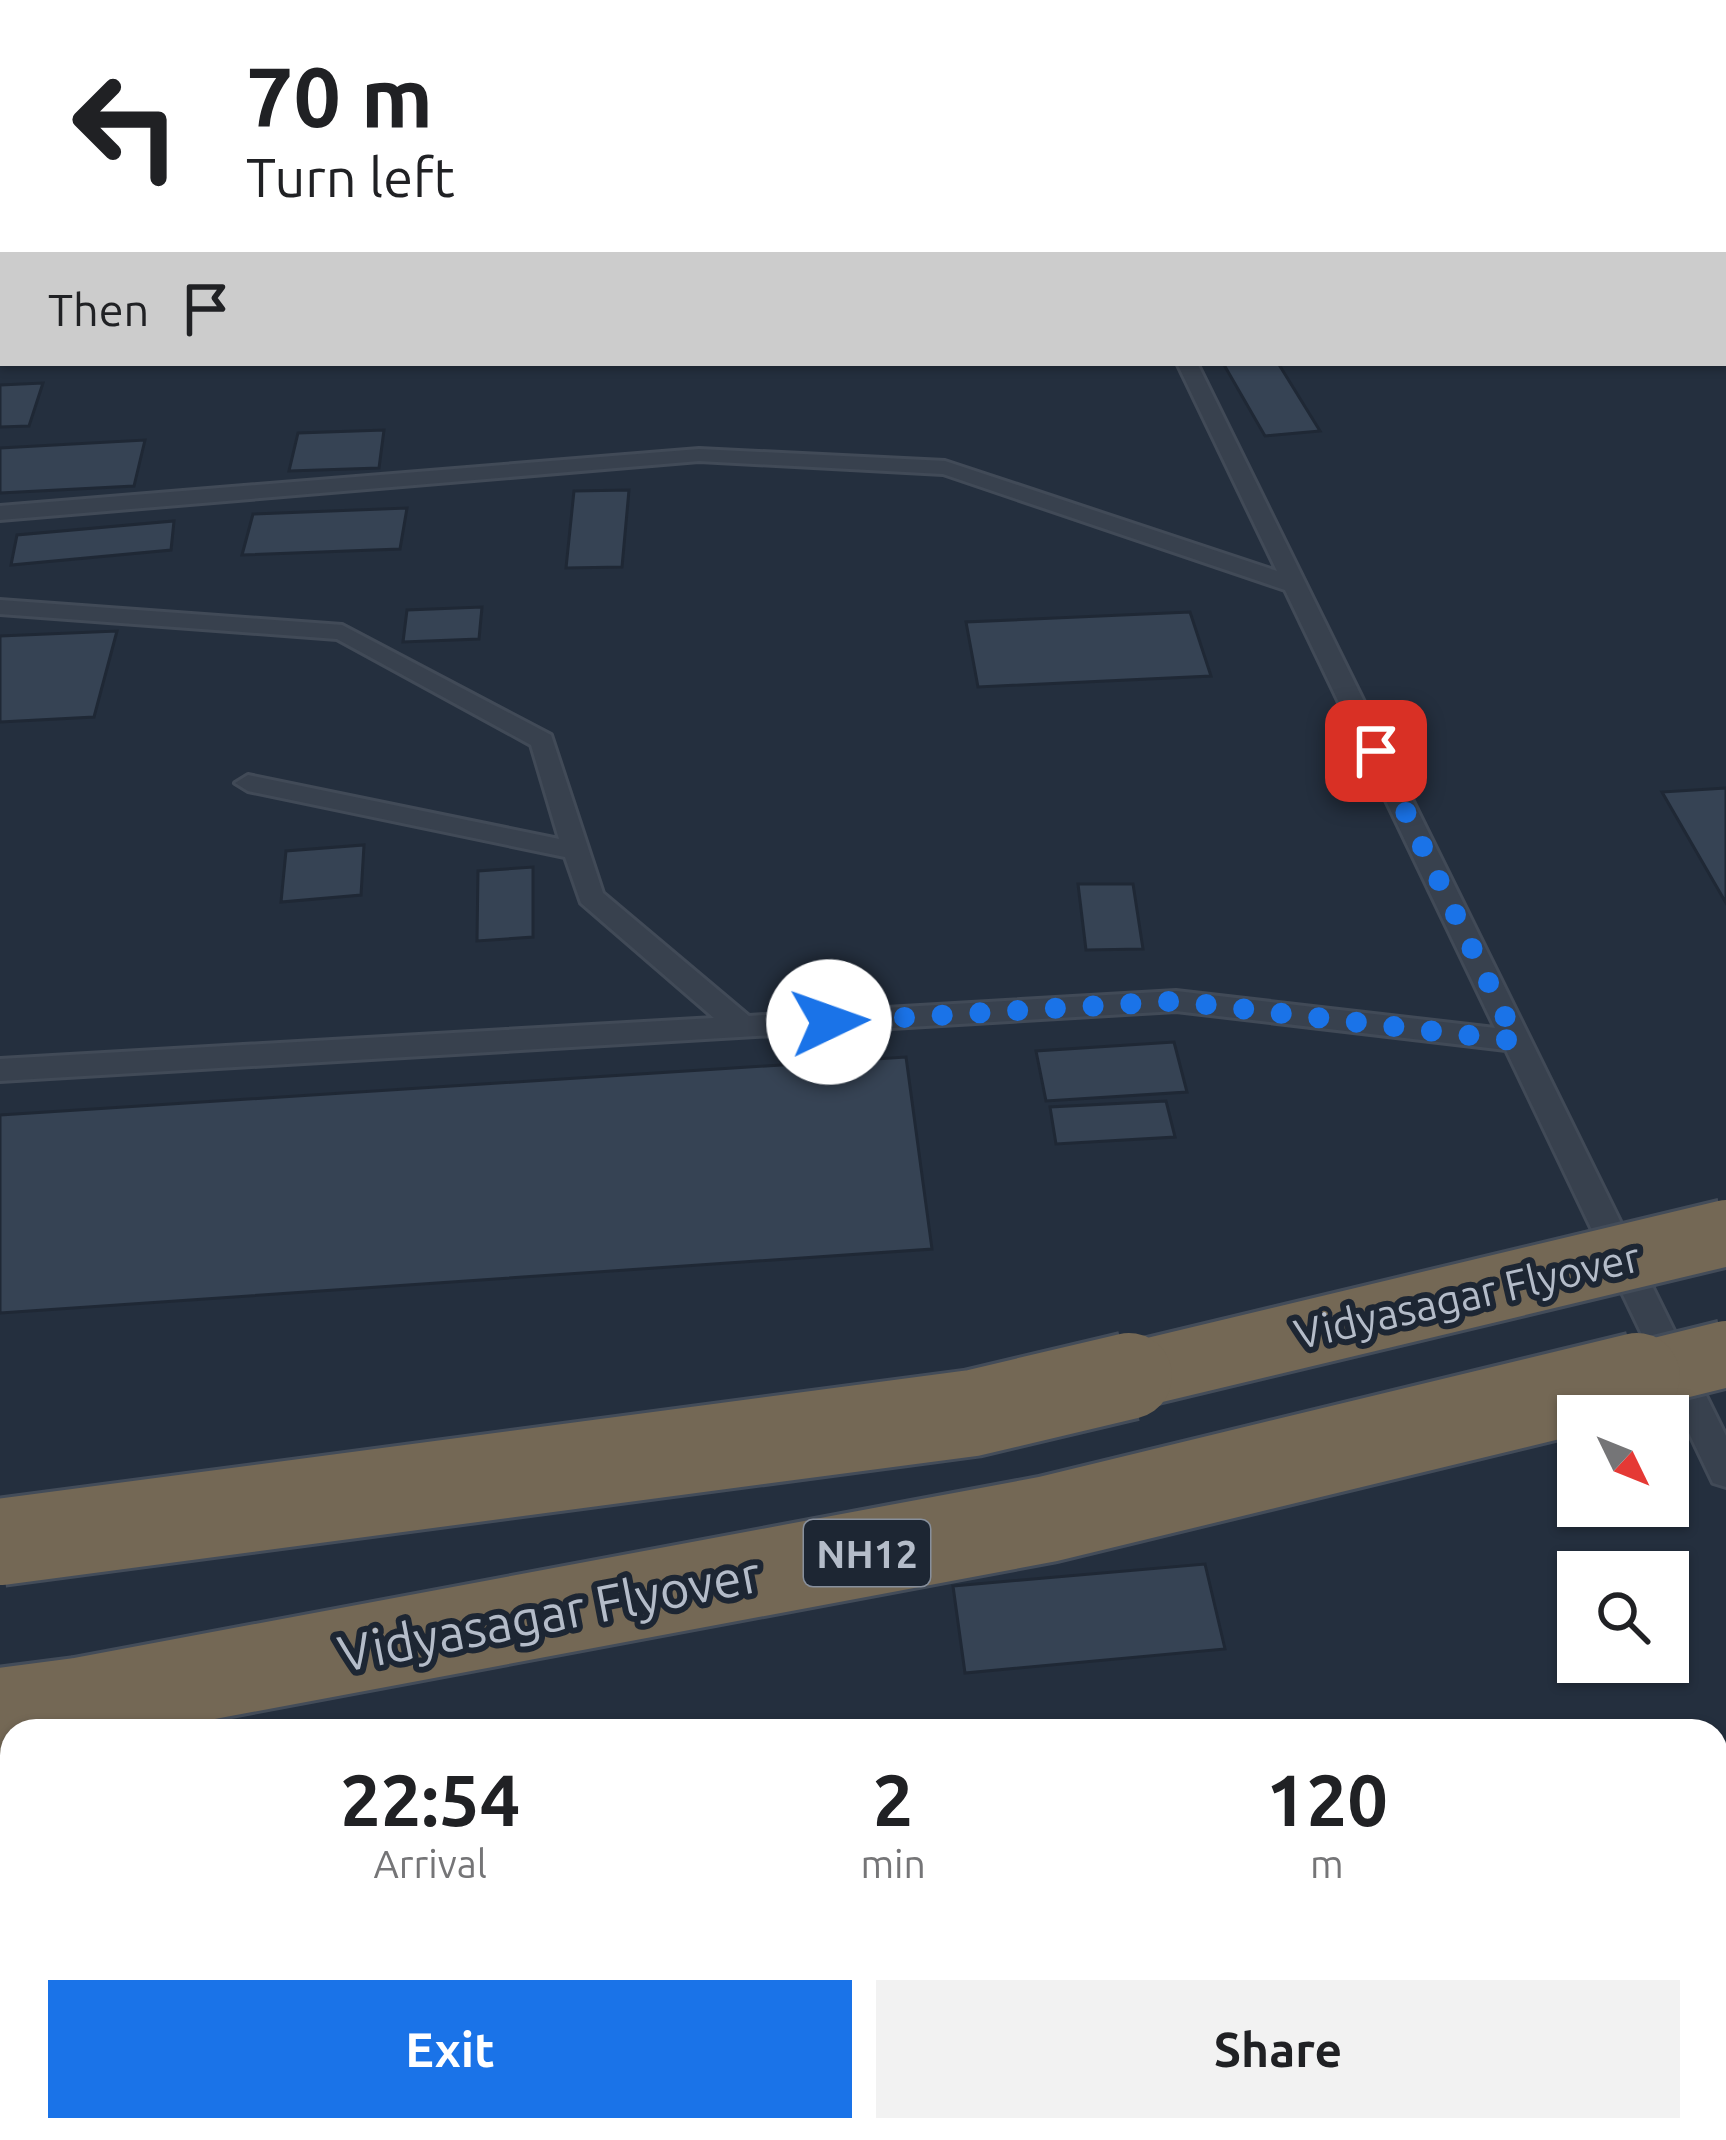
<!DOCTYPE html>
<html lang="en">
<head>
<meta charset="utf-8">
<style>
  body { margin:0; font-family:Ubuntu,sans-serif; background:#f2f2f2; color:#202124; height:100vh; display:flex; flex-direction:column; font-size:45px; white-space:nowrap }
  * { box-sizing:border-box; margin:0 }
  p { font-size:39px; color:#757577 }
  .icon { flex:none; width:66px; height:66px; fill:none; stroke:currentColor; stroke-width:2; stroke-linecap:round; stroke-linejoin:round }
  .map { position:relative; flex:1; overflow:hidden }
  .panel { position:absolute; left:0px; top:1719px; width:1728px; height:423px; display:flex; flex-direction:column; background:#fff; border-radius:36px 36px 0 0; box-shadow:0 3px 9px #0004 }
  .panel>* { flex:none }
  .banner { position:absolute; left:0px; top:0px; width:1728px; height:366px; box-shadow:0 3px 9px #0004; background:#fff; color:#202124; overflow:hidden }
  .needle { width:78px; rotate:133deg }
  .buttons { position:absolute; left:1557px; top:1395px; display:grid; gap:24px }
  .buttons a { display:grid; place-items:center; width:132px; height:132px; border-radius:0px; background:#fff; box-shadow:0 3px 9px #0004; font-size:60px }
  .pin { position:absolute; display:grid; place-items:center; width:102px; height:102px; color:#fff; margin:-51px; border-radius:24px; box-shadow:0 6px 18px #0006 }
  .me { position:absolute; width:132px; margin:-66px; rotate:87deg; stroke-linejoin:round; filter:drop-shadow(0 0 9px #0008) }
  .turn { display:flex; align-items:center; gap:42px; height:252px; padding:0 48px; font-size:54px }
  .turn .icon { width:156px; height:156px; stroke-width:2.5 }
  .turn b { display:block; font-size:84px; line-height:102px }
  .then { display:flex; align-items:center; height:114px; padding:0 48px; background:#0003; gap:24px; font-size:45px }
  .eta { display:flex; justify-content:space-evenly; align-items:center; height:204px; text-align:center }
  .eta b { font-size:72px; font-weight:700; line-height:84px }
  .cta { display:flex; gap:24px; margin-top:auto; padding:24px 48px }
  .cta a { flex:1; height:138px; border-radius:0px; background:#1a73e8; color:#fff; font-size:48px; font-weight:700; line-height:138px; text-align:center }
  .cta a+a { background:#f2f2f2; color:#202124 }
  .map>svg:first-child { display:block }
</style>
</head>
<body>
<div class="map">
<svg width="1726" height="2140" viewBox="0 0 1726 2140">
  <rect width="100%" height="100%" fill="#242f3e"/>
  <path fill="#364354" stroke="#1f2835" stroke-width="3" d="M1223,363h55l42,68 -55,5z
    M43,383l-14,43 -29,1v-42z
    M384,430l-5,38 -90,3 9,-38z
    M145,440l-11,46 -134,7v-45z
    M629,490l-7,77 -56,1 8,-77z
    M407,508l-7,41 -158,6 11,-41z
    M174,521l-3,29 -160,15 6,-30z
    M482,607l-3,32 -76,3 4,-32z
    M1190,612l21,64 -233,11 -12,-65z
    M117,631l-23,86 -94,5v-86z
    M1726,788v115l-64,-111z
    M364,845l-3,50 -80,7 5,-51z
    M533,867v70l-56,4 1,-70z
    M1078,884h55l10,65 -57,1z
    M1174,1042l13,50 -141,9 -10,-50z
    M906,1057l26,192 -932,64v-198z
    M1166,1101l9,36 -119,7 -6,-37z
    M1205,1564l20,85 -260,24 -12,-87z"/>
  <g fill="none" stroke-linecap="round" stroke-linejoin="round">
    <g stroke="#414a57" stroke-width="6">
      <path id="lane" d="M1062,0h16l1,3h-16z
        M1700,0h17l-19,3z
        M1177,363h20l529,1073v51l-13,-4 -207,-433 -330,-39 -1176,70v-22l714,-41 -133,-115 -16,-46 -317,-66 -13,-8 13,-8 311,64 -28,-94 -194,-106 -337,-25v-14l342,25 209,110 52,158 146,123 427,-25 319,37 -210,-438 -342,-116 -244,-13 -699,59v-14l699,-57 246,12 332,110z"/>
    </g>
    <use href="#lane" fill="#38414e" fill-rule="evenodd"/>
    <g stroke="#434c59" stroke-width="72" stroke-linecap="butt">
      <path id="highway-bridge-far1" d="M1117,1379l609,-146
        M1625,1379l101,-25"/>
    </g>
    <g stroke="#434c59" stroke-width="92" stroke-linecap="butt">
      <path id="highway-bridge" d="M0,1542l973,-129 156,-37
        M0,1711l78,-10 970,-182 589,-143"/>
    </g>
    <use href="#highway-bridge-far1" stroke="#746855" stroke-width="66"/>
    <use href="#highway-bridge" stroke="#746855" stroke-width="86"/>
  </g>
  <g fill="none" stroke-linecap="round" stroke-linejoin="round">
    <path stroke="#1a73e8" stroke-width="21" stroke-dasharray="0 37.8" d="M829,1022l347,-21 341,40 -141,-290"/>
  </g>
  <g text-anchor="middle" dominant-baseline="central" stroke-width="12" stroke-linejoin="round" paint-order="stroke">
    <rect fill="#1d2633" stroke="#878f9c" stroke-width="3" x="804" y="1520" width="126" height="66" rx="9"/>
    <g font-size="39" font-weight="bold" fill="#b4bcc9">
      <text x="867" y="1553">NH12</text>
    </g>
    <g font-size="42" fill="#b4bcc9" stroke="#1d2633">
      <text transform="translate(1467 1295) rotate(-13)">Vidyasagar Flyover</text>
    </g>
    <g font-size="51" fill="#b4bcc9" stroke="#1d2633">
      <text transform="translate(549 1613) rotate(-11)">Vidyasagar Flyover</text>
    </g>
  </g>
</svg>
<div class="buttons">
<a><svg class="needle" viewBox="-14 -14 28 28"><path d="M0-13l5 13h-10z" fill="#e53935"/><path d="M0 13l5-13h-10z" fill="#757577"/></svg></a>
<a><svg class="icon" aria-label="search" viewBox="0 0 24 24"><circle cx="10" cy="10" r="6"/><path d="M15 15l6 6"/></svg></a>
</div>
<div class="pin" style="left:1376px;top:751px;background:#d93025"><svg class="icon" aria-label="arrive" viewBox="0 0 24 24"><path d="M6 21V4h12l-3 4 3 4H6"/></svg></div>
<svg class="me" style="left:829px;top:1022px" viewBox="-20 -20 40 40"><circle r="19" fill="#fff"/><path d="M0-13L10 11 0 6-10 11z" fill="#1a73e8"/></svg>
<div class="banner">
<div class="turn"><svg class="icon" aria-label="left" viewBox="0 0 24 24"><path d="M17 20v-9H6M10 6l-5 5 5 5"/></svg><div><b>70 m</b>Turn left</div></div>
<div class="then">Then<svg class="icon" aria-label="arrive" viewBox="0 0 24 24"><path d="M6 21V4h12l-3 4 3 4H6"/></svg></div>
</div>
<section class="panel">
<div class="eta">
<div><b>22:54</b><p>Arrival</p></div>
<div><b>2</b><p>min</p></div>
<div><b>120</b><p>m</p></div>
</div>
<div class="cta"><a>Exit</a><a>Share</a></div>
</section>
</div>
</body>
</html>
